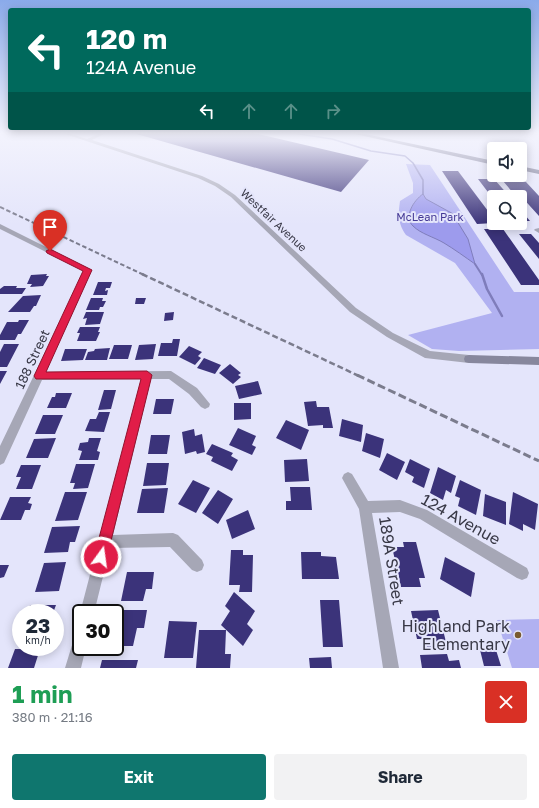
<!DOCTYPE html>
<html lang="en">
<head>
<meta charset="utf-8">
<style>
  body { margin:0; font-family:"Golos Text",sans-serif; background:#f2f2f3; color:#1f2937; height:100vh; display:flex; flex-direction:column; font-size:15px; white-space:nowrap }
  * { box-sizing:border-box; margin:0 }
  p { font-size:13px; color:#747a83 }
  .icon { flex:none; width:22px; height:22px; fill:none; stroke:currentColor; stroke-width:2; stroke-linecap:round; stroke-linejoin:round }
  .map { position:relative; height:668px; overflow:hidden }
  .drawer { display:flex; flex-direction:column; background:#fff; flex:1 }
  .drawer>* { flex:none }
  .hud { position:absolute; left:8px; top:8px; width:523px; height:122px; border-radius:4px; box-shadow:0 2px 10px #0003; background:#00695c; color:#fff; overflow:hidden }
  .buttons { position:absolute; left:487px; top:142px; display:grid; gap:8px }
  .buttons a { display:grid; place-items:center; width:40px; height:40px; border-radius:4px; background:#fff; box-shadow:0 2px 10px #0003; font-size:20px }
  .speed { position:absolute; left:12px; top:604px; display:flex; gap:8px; font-size:20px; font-weight:700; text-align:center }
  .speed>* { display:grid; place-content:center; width:52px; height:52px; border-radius:50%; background:#fff; box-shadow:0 2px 10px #0003; line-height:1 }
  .speed small { font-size:10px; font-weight:400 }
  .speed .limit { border:2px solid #111; border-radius:6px; background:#fff; color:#111 }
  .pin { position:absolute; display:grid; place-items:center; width:34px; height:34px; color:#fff; margin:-41px -17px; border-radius:50% 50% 50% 0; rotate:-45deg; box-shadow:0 0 4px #0007 }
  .pin .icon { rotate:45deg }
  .me { position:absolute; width:44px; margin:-22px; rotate:14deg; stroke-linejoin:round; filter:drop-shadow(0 0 3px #0008) }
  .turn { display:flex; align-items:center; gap:14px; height:84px; padding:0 12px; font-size:18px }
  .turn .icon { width:52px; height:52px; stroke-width:2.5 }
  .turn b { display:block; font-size:28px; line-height:34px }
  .lanes { display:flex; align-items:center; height:38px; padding:0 12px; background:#0003; justify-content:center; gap:20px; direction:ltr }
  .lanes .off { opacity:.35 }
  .round { display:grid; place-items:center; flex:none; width:42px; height:42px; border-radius:4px; background:#f2f2f3 }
  .summary { display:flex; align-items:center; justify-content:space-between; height:68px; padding:0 12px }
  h1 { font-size:24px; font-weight:700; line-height:30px; color:#1e9e55 }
  .cta { display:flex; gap:8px; margin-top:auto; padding:8px 12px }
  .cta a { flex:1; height:46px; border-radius:4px; background:#0f766e; color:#fff; font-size:16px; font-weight:700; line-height:46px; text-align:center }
  .cta a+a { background:#f2f2f3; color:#1f2937 }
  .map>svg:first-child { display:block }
</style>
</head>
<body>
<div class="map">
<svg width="539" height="668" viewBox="0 0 539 668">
  <rect width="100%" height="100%" fill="#e4e5fb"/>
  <path fill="#b1b1f1" d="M406,164l24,1 84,127h25v57l-80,2 -27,-2 -24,-14 84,-22 -37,-50 -49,-28c-8,-11 -8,-20 -6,-34l13,-8v-10z
    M539,619v49h-27l-15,-48z"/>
  <path fill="#9d9bed" stroke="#7f7dbb" d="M423,194l3,5 31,17v5l11,18 7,25c-10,-7 -21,-15 -31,-21 -10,-6 -23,-9 -31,-17 -10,-9 1,-26 10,-32z"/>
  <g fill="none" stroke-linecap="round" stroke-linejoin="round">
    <path stroke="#7f7dbb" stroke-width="1.5" d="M286,132l46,7 39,12 34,5 8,7 10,17v14"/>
    <path stroke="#7f7dbb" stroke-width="2" d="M475,264l7,11"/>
    <path stroke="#7f7dbb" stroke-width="2.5" d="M482,274l5,15 15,27"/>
  </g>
  <path fill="#3b337a" d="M136,132h114l119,28 -28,32 -208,-59z
    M442,171h16l36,48v4l-17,1z
    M498,175l15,1 13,6 13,14v20l-19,-21 -6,-1z
    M478,179h16l16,18h-16v3z
    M520,209l10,12h-10z
    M484,229h19l36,51v5h-18z
    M519,234h12l8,9v16z
    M47,274l-1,2h3l-6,10 -13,1 2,-3h-5l4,-9z
    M98,282h14l-2,6h-4l-1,3 3,-1 -1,5h-14z
    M4,286h13l-1,2h10l-4,6h-22v-5z
    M41,295l-5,11h-2l-4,6h-22l15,-16z
    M91,298h12l-1,3h4l-3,6h-3l-1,3h-13z
    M136,298h10l-2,6h-9z
    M86,312h18l-4,12 -15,1 2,-7 -4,1z
    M174,312l-1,8 -9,1 1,-8z
    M19,320h10l-8,14h-3l-3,6h-15v-5l7,-13h11z
    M80,327h20l-2,5h2l-4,9h-19l3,-8h-3z
    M173,339h7l-3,17h-19l3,-13h11z
    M4,344h15l-12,23h-7v-15z
    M156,344l-3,15 -18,1 4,-15z
    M114,345h18l-4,14h-19z
    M189,346l13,6 -4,4 3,2 -6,7 -16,-8z
    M110,348l-3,12h-22l3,-8 6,-1 1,-2z
    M65,349h22l-4,11 -22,1z
    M204,358l17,7 -6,9 -18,-6z
    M230,364l11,9 -3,2 3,2 -8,7 -14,-11z
    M0,371h7l-7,13z
    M258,381l4,13 -23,5 -4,-13z
    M104,390h12l-5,19 -13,1z
    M56,393h16l-6,15h-19l5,-11h3z
    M156,399h18l-3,15h-18z
    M316,401l1,6h12l4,21h-10v-3l-15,1 -4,-24z
    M234,403h17v16l-17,1z
    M99,412h11l-6,20 -19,-1 5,-12h6z
    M43,415h20l-8,19h-20z
    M342,419l21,6 -2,17 -22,-6z
    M286,420l23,10 -8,20 -25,-12z
    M238,428l18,8 -4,9 4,2 -4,8 -23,-10z
    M194,429l1,7 7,-2 3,18 -8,2 -1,-3 -11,3 -3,-22z
    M366,433l18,6 -4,19 -18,-7z
    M151,435h19l-3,19h-19z
    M56,438l-8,20h-22l8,-19z
    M89,438h12l-4,13 3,1 -2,8h-19l3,-9 -4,-1 2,-7 8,-1z
    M212,444l21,9 -2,3 7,4 -6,11 -21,-10 2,-4 -7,-3z
    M387,453l18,9 -8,18 -18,-10z
    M307,459l2,22 -24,1 -1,-22z
    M410,459l20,10 -6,19 -12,-6 2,-5 -9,-5z
    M147,463h22l-3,22 -23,1z
    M76,464h19l-7,24 -15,1 2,-6h-5z
    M21,465h20l-9,24h-16l5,-12h-5z
    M438,467l18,9 -5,17 -5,-3 -3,10 -13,-7z
    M193,480l17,8 -14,25 -18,-9z
    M460,480l21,10 -5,25 -18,-9 2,-8 -5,-2z
    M290,487h20l2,23h-26v-9h5z
    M168,488l-4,25h-27l5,-24z
    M218,490l15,9 -15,25 -16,-11z
    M65,492h22l-9,28 -23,1z
    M513,492l25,12 -3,26 -12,-6v7l-14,-7z
    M485,494l21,8v23l-23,-9z
    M10,497h21l-3,6 4,1 -2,6h-5l-4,10h-21z
    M248,510l7,19 -23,10 -6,-19z
    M80,526l-5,16h-5l-2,10 -24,1 8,-26z
    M403,542h13l9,36h-6l2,9h-20l-9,-40h12z
    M231,550h12v5h10l-1,37h-13l1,-7h-11z
    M301,552h20v4l15,1 3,22h-37z
    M445,557l30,16 -4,24 -31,-18z
    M66,562l-7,29 -24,1 9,-29z
    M0,565h9l-5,12 -4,1z
    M127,572h27l-2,17h-6l-3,12h-22z
    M234,592l21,19 -8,13 6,6 -10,16 -22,-21 9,-14 -5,-5z
    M320,600h19l4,47h-20z
    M30,605h26l-3,8h-26z
    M117,610h30l-3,18h-7l-4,18h-18v-27z
    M438,610l9,36 -23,1 -2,-8h-5l-6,-28z
    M169,621l28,1 -4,36h-29z
    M199,630h27l-1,24h6l-1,14h-34z
    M15,649h25l-6,19h-26z
    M480,650h16l5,16h-17z
    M447,654l2,7 10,-1 2,8h-39l-2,-13z
    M331,657l1,11h-22l-1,-10z
    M102,660h36l-2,8h-36z"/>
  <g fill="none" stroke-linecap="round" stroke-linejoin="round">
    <path fill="#a6a7b6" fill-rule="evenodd" d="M59,132h6l22,7 16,-7h5l-16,8 110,36 17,8 16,11 121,113 37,25 37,18 39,4 3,1 2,3 -2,3 -3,1 -44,-5 -38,-21 -37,-25 -119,-115 -16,-11 -17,-8z
      M0,224l92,46 -46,102 125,-1 26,17 13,16 -1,3 -4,2 -4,-2 -12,-13 -20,-15h-18l-38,156 60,-2 5,2 24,25 2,5 -2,5 -5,2 -5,-2 -22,-23 -60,1 -16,65h-13v3l-1,-3 61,-234 -99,1 -38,83 -4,2v-19l84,-175 -84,-42z
      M539,228v5l-5,-3 1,-1z
      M348,472l4,2 16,27 32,-1 27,10 100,58 2,5 -2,5 -5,2 -5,-2 -97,-59 -20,-7 -28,1 27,155h-16l-24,-159 -17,-31 2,-4z
      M81,629v18h5l-5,21h-16l11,-36z"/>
    <path fill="#87879d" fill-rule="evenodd" d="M469,355l70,2v8l-70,-2 -4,-1 -1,-3 1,-3z"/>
    <path fill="#5d5d7c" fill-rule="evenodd" d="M346,132h10l138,29v4z
      M520,166l19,4v4l-19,-4z"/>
    <path stroke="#7b7c8d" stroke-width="2" stroke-dasharray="4.5 2.5" stroke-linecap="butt" d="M0,207l144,68"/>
    <path stroke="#7b7c8d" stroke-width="2.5" stroke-dasharray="6 3" stroke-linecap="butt" d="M142,274l217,102"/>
    <path stroke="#7b7c8d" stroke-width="3" stroke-dasharray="8 3.5" stroke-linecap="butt" d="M357,375l182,86"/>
  </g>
  <linearGradient id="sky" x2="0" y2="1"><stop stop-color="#8aaaea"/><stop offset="0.59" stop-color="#f3f3fd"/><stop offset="1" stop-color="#f3f3fd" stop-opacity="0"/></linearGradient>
  <rect width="539" height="225" fill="url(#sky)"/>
  <path fill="#e11d48" stroke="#92132f" d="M50,249l42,21 -46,102 101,-1 5,4 -45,182 -2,4 -4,2 -5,-2 -2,-4 47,-178h-105l-2,-3 49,-105 -36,-18 -1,-2z"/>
  <circle fill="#795a2f" stroke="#e4e5fb" stroke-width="1.5" cx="518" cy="635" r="4"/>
  <g text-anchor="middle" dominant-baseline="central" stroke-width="4" stroke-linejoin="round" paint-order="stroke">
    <g font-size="11" fill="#443895" stroke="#e4e5fb">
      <text x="430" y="216">McLean Park</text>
    </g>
    <g font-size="11" fill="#383846" stroke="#e4e5fb">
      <text transform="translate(274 220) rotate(43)">Westfair Avenue</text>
    </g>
    <g font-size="13" fill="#383846" stroke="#e4e5fb">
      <text transform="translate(32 359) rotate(-65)">188 Street</text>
    </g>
    <g font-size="16" fill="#383846" stroke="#e4e5fb">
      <text transform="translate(461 519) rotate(29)">124 Avenue</text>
      <text transform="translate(392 561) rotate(81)">189A Street</text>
    </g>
    <g font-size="16" fill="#383846" stroke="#e4e5fb" text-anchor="end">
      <text x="510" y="626">Highland Park<tspan x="510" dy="18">Elementary</tspan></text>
    </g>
  </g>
</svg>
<div class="buttons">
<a><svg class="icon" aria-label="sound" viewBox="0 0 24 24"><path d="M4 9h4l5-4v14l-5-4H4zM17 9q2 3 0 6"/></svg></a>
<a><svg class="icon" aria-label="search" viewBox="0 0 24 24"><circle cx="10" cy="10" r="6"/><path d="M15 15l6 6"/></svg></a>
</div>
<div class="speed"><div>23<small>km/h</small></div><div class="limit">30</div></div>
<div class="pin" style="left:50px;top:251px;background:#d93025"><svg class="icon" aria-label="arrive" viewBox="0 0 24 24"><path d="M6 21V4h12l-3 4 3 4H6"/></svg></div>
<svg class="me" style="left:101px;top:557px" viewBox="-20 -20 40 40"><circle r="17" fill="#e11d48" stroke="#fff" stroke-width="3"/><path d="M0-11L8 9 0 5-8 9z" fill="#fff"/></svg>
<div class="hud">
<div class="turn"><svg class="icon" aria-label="left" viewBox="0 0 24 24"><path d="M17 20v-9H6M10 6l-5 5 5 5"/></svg><div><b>120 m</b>124A Avenue</div></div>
<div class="lanes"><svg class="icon" aria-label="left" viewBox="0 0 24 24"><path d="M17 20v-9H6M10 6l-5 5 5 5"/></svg><svg class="icon off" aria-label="ahead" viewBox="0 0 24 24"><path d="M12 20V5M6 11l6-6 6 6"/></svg><svg class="icon off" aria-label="ahead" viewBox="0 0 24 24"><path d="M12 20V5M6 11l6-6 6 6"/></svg><svg class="icon off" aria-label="right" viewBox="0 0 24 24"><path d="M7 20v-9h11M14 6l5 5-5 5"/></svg></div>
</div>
</div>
<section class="drawer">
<div class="summary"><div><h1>1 min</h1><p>380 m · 21:16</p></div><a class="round" style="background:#d93025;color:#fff"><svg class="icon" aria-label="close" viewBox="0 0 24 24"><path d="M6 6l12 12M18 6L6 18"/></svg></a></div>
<div class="cta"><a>Exit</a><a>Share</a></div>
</section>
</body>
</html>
